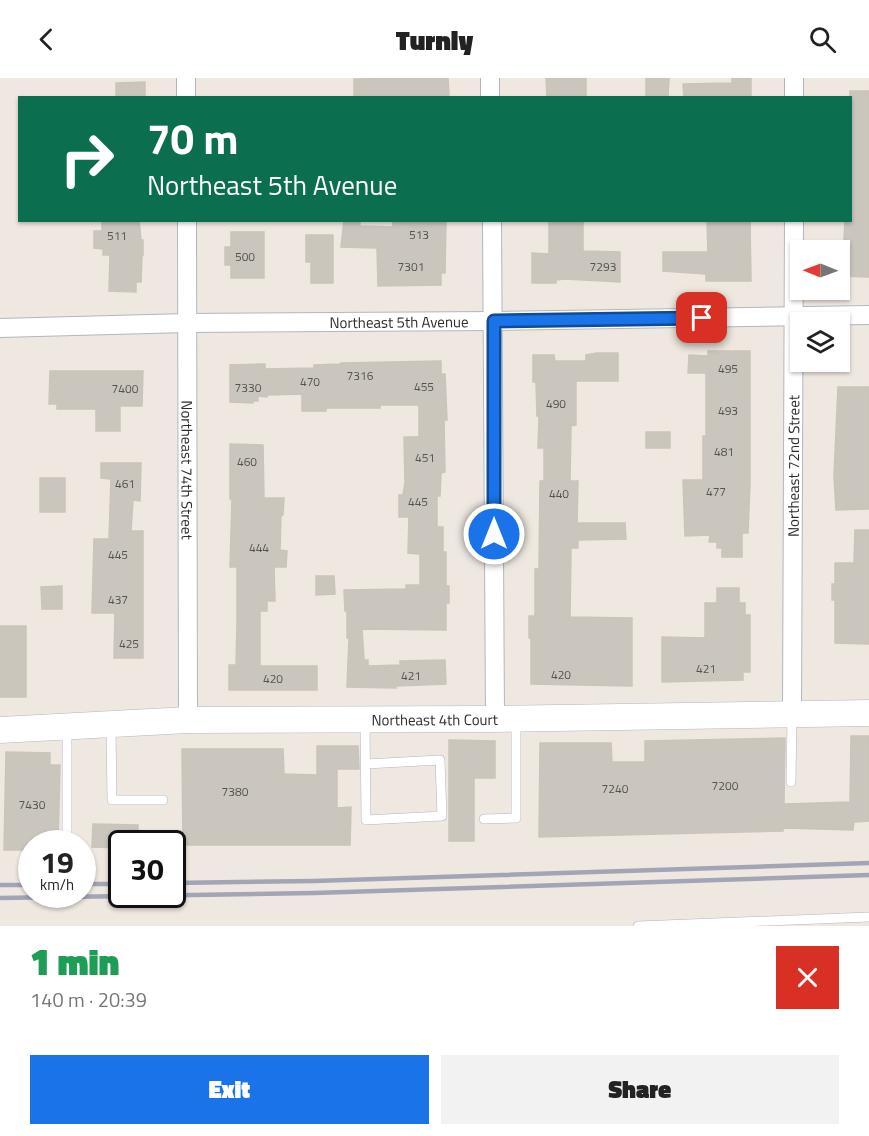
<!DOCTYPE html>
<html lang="en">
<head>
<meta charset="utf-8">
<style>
  body { margin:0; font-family:"Titillium Web",sans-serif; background:#f2f2f2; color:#222; height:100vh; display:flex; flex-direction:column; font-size:22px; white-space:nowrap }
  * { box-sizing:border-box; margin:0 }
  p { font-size:20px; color:#767676 }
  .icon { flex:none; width:33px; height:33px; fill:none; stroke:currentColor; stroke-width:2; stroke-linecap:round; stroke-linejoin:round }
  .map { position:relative; height:848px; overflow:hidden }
  .drawer { display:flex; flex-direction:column; background:#fff; flex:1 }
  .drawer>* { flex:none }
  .banner { position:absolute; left:18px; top:18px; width:834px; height:126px; border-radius:0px; box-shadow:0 2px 4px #0004; background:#0b6e4f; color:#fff; overflow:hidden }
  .needle { width:39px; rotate:271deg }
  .controls { position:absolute; left:790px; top:162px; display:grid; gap:12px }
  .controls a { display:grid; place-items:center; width:60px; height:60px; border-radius:0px; background:#fff; box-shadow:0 2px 4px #0004; font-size:30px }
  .speed { position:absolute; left:18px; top:752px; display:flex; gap:12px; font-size:30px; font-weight:700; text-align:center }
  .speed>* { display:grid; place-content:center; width:78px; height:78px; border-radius:50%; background:#fff; box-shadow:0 2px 4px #0004; line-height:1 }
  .speed small { font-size:15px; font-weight:400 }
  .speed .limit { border:3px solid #111; border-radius:9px; background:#fff; color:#111 }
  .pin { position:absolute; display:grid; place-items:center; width:51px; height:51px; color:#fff; margin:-26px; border-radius:12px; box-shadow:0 3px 9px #0006 }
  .me { position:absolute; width:66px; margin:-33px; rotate:0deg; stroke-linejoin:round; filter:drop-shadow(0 0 4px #0008) }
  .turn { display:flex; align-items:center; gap:21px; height:126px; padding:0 30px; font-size:27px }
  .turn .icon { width:78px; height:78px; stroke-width:2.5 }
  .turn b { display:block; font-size:42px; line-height:51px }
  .round { display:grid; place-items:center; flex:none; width:63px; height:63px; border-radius:0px; background:#f2f2f2 }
  .summary { display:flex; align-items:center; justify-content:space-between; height:102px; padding:0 30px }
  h1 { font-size:36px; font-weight:800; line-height:45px; color:#1e9e55 }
  .action { display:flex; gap:12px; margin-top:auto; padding:12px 30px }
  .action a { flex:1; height:69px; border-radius:0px; background:#1a73e8; color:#fff; font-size:24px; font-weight:800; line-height:69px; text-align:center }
  .action a+a { background:#f2f2f2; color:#222 }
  header { display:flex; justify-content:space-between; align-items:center; height:78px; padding:0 30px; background:#fff; font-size:27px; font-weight:800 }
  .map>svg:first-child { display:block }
</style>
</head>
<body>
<header><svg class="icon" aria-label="back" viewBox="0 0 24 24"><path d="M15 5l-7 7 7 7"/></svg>Turnly<svg class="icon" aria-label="search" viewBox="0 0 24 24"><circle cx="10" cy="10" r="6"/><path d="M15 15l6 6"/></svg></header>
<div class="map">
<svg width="869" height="848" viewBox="0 0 869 848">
  <rect width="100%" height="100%" fill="#eee8e0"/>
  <path fill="#cac6be" stroke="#cac4ba" stroke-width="1.5" d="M448,0l1,17h-3v3h-92v-19z
    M546,0h40v20h-39z
    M646,0h23l-1,19 -22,-1z
    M732,0h19v20h-67l-1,-14 49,-1z
    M145,4v16h-29v-15z
    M850,13h19v186l-27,-1 3,-56h5z
    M102,142h37l2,20h2v15h-1l-1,27h-5v10l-27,-1 1,-36h-7v-6l-9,-1v-17h8z
    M344,142h16v6l33,1v-7l53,1 -1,52h-4v12l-63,1 -1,-38 -36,-1z
    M549,142h34v31l37,1v30l-55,-3 -9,1v3h-24v-30l17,1z
    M707,142h43l1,61h-45v-7l-43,-3v-19h45z
    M231,154h33v46h-33v-13h-6v-18h6z
    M306,157h27v48h-22v-21h-5z
    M708,273h42v131l-2,51h-6v24h-20v-9h-5v-6h-8l1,-7 -25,1 -2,-56h20v-44h3v-63h-18l1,-18 19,1z
    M597,275h21v28h-42v44l-5,1 -1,55h8l-1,42h48l1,16 -48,1v8h-7l-1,69 62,1v68l-101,-2v-46h-2v-22h6v-47h4l1,-88h4v-33h-6l1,-32h-2l-1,-34h-3v-27h21l1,6h31v-6z
    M441,283v13h4l2,46h-3l1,52 -4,1 -1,23h-3v31h6v25h3v34h3v17h-3v27l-84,-1 2,31h4v6l32,-1v-4l45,-1 1,24 -50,2v2l-49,-1 2,-49h-2v-27h-2l-1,-21 62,-1v-4h14v-31l-12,-1 1,-36h-10v-22h4l2,-13 -1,-45h15v-32h-39v3h-54v3h-24v-17l-35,1v2l-9,-1v5h-5v2l-23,-1v-37l35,-1v5l49,-1v-3l27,-1v-1z
    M50,293h93l-1,35h-22v25h-24v-22h-39v-5h-8z
    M838,309h31v122l-33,1 -2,-34z
    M646,354h24v16h-24z
    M230,366l33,1 1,53h20l-1,17h-2l-1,35 7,1 -1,16h-12l1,34h-8v10h-7v55h57v24h-88v-25h7l1,-40v-58h-7l2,-68h-2z
    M101,385h40l-1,38 -7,-1 -2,31h12v127h-29l1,-45h-23l2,-74h15l2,-60 -10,-1z
    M40,400h25v34h-25z
    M855,452h14v114l-34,-1v-43h-3v-16h3v-21h19z
    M316,498h18l1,18 -19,1z
    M62,508v23h-20l-1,-22z
    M717,510h22v15h6v12h5v57h-7v8l-81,2v-45l43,1v-35h12z
    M0,548h26v71h-26z
    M851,658h18v85l-15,1 -1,8 -70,-2v3l-244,6 1,-94h71l1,19h33v-21l140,-3 -1,66 66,-2z
    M449,662l46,1v37h-21v63h-25z
    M317,668h41l1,23h-22v39l14,-1 -1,38h-167l-1,-96h101l1,25 33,1z
    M6,674l44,1v12h10l-2,78h-26v7h-28z
    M93,746l45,1v18h-16v5l-30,-1z"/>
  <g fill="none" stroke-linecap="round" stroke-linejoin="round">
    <g stroke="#b3b6c0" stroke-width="10">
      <path id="lane" d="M365,644l1,98 76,-4 -2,-56 -74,4
        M111,649l1,73h51
        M791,704l1,-66
        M484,741l32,-1v-97
        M67,763v-112
        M638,848l231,-9"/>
    </g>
    <g stroke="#b3b6c0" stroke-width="20">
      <g id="street">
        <path d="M186,0v20"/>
        <path d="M490,0v20"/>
        <path d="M794,20v-20"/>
        <path id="s1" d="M187,142l1,500"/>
        <path d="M492,142l3,499"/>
        <path id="s2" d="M0,250l187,-5 307,-2 375,-6"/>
        <path id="s3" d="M792,636l2,-494"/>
      </g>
    </g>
    <g stroke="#b3b6c0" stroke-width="27">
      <g id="secondary">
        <path id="s4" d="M0,652l188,-10 307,-1 374,-6"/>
      </g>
    </g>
    <use href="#lane" stroke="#fff" stroke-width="9"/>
    <use href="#street" stroke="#fff" stroke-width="18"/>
    <use href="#secondary" stroke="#fff" stroke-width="26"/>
    <path stroke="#a3a5b7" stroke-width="4.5" d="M172,805l142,-2 555,-18
      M82,806h40
      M0,807h32
      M0,820l314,-5 555,-18"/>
  </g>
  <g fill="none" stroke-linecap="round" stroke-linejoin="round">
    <g stroke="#114b97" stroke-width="15">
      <path id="route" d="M494,456v-213l208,-3"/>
    </g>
    <use href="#route" stroke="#1a73e8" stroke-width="10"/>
  </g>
  <g text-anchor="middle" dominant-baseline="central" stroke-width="4.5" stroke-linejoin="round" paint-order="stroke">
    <g font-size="12" fill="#545351">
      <text x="419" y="156">513</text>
      <text x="117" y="157">511</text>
      <text x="245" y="178">500</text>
      <text x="411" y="188">7301</text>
      <text x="603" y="188">7293</text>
      <text x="728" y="290">495</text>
      <text x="360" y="297">7316</text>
      <text x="310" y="303">470</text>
      <text x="424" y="308">455</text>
      <text x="248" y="309">7330</text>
      <text x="125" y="310">7400</text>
      <text x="556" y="325">490</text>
      <text x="728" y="332">493</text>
      <text x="724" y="373">481</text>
      <text x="425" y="379">451</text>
      <text x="247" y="383">460</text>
      <text x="125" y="405">461</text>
      <text x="716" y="413">477</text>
      <text x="559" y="415">440</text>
      <text x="418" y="423">445</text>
      <text x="259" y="469">444</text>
      <text x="118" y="476">445</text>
      <text x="118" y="521">437</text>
      <text x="129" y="565">425</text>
      <text x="706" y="590">421</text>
      <text x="561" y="596">420</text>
      <text x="411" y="597">421</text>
      <text x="273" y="600">420</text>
      <text x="725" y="707">7200</text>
      <text x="615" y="710">7240</text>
      <text x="235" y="713">7380</text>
      <text x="32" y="726">7430</text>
    </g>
    <g font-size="15" fill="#2d2d2d" stroke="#fff">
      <text stroke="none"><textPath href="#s2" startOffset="399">Northeast 5th Avenue</textPath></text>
      <text stroke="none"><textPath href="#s3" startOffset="248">Northeast 72nd Street</textPath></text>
      <text stroke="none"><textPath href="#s1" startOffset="250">Northeast 74th Street</textPath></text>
      <text stroke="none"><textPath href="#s4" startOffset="435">Northeast 4th Court</textPath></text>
    </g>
  </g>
</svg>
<div class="controls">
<a><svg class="needle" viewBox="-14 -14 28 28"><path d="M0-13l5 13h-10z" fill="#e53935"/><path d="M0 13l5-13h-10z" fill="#767676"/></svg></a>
<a><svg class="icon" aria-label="layers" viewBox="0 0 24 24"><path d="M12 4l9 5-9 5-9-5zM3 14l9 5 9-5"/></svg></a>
</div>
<div class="speed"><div>19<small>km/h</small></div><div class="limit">30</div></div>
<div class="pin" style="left:702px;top:240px;background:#d93025"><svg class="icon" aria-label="arrive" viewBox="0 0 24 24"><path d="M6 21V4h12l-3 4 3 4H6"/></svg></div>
<svg class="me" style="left:494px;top:456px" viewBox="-20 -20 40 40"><circle r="17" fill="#1a73e8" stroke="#fff" stroke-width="3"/><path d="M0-11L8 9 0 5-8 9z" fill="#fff"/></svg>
<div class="banner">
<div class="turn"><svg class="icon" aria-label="right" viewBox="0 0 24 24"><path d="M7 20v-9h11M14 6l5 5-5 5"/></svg><div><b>70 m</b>Northeast 5th Avenue</div></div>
</div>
</div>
<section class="drawer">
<div class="summary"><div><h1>1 min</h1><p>140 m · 20:39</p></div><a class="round" style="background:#d93025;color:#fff"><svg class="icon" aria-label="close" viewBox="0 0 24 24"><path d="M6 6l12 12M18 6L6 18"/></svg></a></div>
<div class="action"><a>Exit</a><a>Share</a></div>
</section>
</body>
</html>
